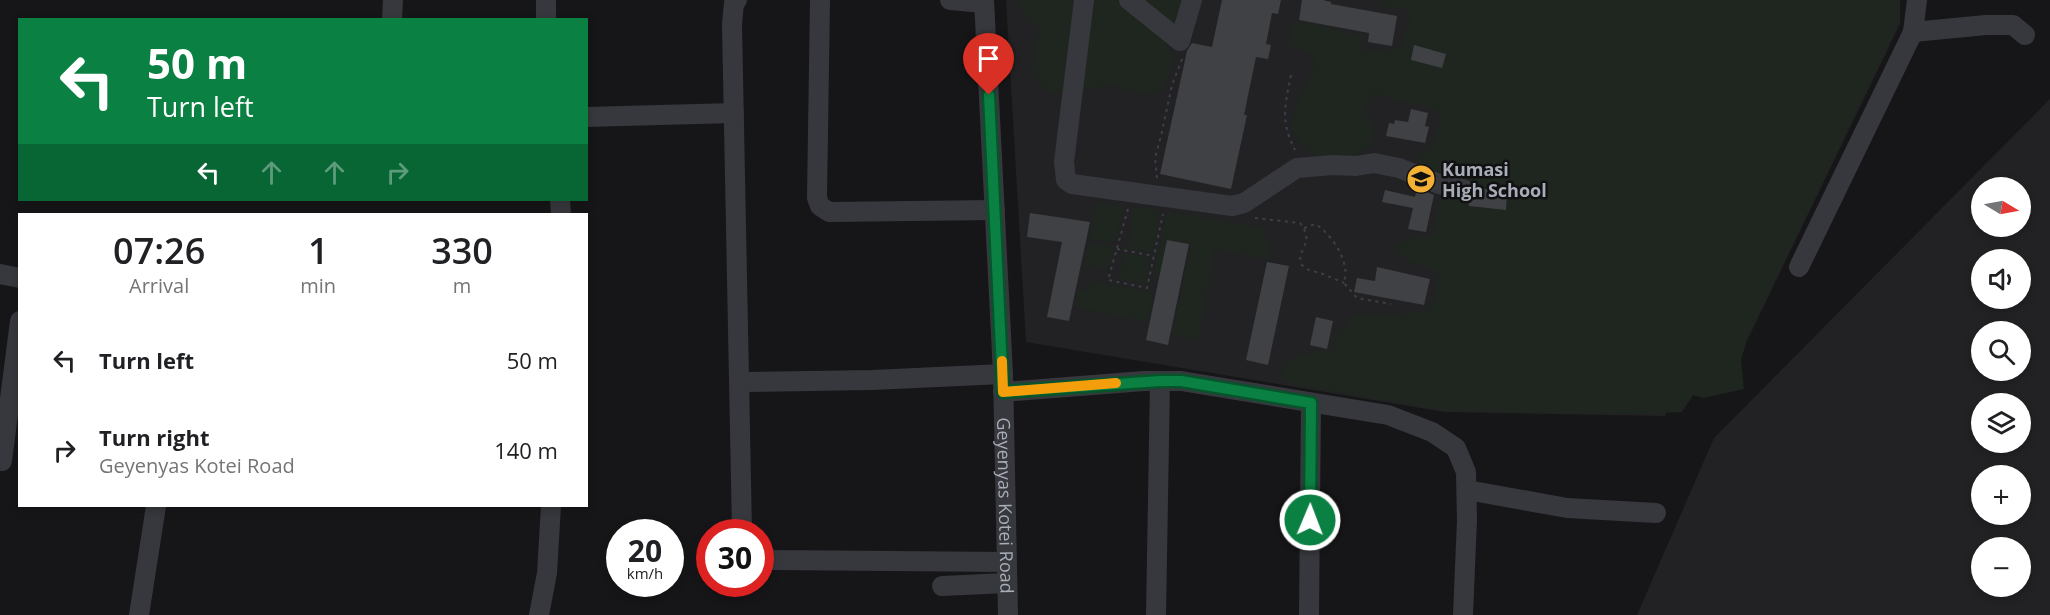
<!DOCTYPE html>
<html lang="en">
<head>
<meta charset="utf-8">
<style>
  body { margin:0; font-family:"Open Sans",sans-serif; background:#f6f6f6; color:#202124; height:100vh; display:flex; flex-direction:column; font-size:22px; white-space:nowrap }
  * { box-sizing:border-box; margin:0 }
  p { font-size:20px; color:#757577 }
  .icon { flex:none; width:33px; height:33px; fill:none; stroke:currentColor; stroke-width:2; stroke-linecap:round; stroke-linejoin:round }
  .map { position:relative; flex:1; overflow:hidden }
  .side { position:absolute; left:18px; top:213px; width:570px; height:294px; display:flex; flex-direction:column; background:#fff; border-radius:0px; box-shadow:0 3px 9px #0003 }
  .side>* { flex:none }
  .guide { position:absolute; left:18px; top:18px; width:570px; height:183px; border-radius:0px; box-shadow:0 3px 9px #0003; background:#0b8043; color:#fff; overflow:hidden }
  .needle { width:39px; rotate:100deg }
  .controls { position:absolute; left:1971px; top:177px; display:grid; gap:12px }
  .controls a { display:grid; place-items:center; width:60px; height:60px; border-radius:50%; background:#fff; box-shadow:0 3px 9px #0003; font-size:30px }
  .speed { position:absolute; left:606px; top:519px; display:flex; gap:12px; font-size:30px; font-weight:700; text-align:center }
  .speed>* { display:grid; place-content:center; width:78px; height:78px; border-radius:50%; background:#fff; box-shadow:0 3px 9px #0003; line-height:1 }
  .speed small { font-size:15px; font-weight:400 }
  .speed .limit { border:9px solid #d22; background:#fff; color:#111 }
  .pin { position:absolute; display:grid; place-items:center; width:51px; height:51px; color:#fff; margin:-62px -26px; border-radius:50% 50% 50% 0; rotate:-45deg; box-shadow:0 0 6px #0007 }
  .pin .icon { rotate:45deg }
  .me { position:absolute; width:66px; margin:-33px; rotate:1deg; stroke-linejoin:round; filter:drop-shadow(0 0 4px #0008) }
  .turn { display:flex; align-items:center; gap:21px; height:126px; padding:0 30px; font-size:27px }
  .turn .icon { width:78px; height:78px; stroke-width:2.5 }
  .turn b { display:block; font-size:42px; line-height:51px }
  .lanes { display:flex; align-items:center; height:57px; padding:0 30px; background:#0003; justify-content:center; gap:30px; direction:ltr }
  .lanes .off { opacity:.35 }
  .eta { display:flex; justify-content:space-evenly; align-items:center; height:102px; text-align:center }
  .eta b { font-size:36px; font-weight:600; line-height:42px }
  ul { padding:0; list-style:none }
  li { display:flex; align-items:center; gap:18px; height:90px; padding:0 30px }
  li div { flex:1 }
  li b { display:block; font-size:22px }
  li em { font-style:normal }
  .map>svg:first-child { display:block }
</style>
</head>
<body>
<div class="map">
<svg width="2050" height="615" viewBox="0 0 2050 615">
  <rect width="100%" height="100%" fill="#161618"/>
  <path fill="#222225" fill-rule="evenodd" d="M1006,0h894v24l-156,323 -42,-13 -37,82 -220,-4 -419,-70z
    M2050,99v516h-413l77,-177zM1982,188h38v38h-38zM1982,260h38v38h-38zM1982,332h38v38h-38zM1982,404h38v38h-38zM1982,476h38v38h-38zM1982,548h38v38h-38z"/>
  <path fill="#1e261f" d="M1019,0h98l50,42 5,11 1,10 -5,15 -7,10 -8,5 -21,-2 -21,-6 -59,9 -21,-20 8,-46 -20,-20z
    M1136,0h48l-6,22 -7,5z
    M1387,0h512v23l-151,313 -7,24 3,29 -41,9 -10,-3 -11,17 -45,2 -192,-3 -152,-27 -13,-5 5,-17 15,-7 32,-6 6,-15 15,-17 70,-5 12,-13 3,-27 -30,-11 -14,-14 20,-11h19l7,-44 -26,-21 5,-13 14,-15 9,-26 -9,-8 -60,-16 -9,16 10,18 -2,18c-6,4 -13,10 -20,13 -31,10 -47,-5 -62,-30l7,-26 18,-37 -3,-11 -25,-8 6,-23 22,1 46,12 2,16 37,-4 10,-29 -5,-11 -26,-1z
    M1096,201l27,5 -6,32 -5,5 -23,-4z
    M1135,206l25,5 -8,42 -24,-4z
    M1167,211l96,17 8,32 -57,-11 -15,90 -27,-4 19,-91 -24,-5 -7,35 -6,-1z
    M1089,243l25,5 -4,17 -3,4 -23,-4z
    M1124,253l27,5 -5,26 -27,-4z
    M1090,280l63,13 -5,29 -73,-15 3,-17 10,1z"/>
  <path fill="#404145" d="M1222,0h59l-3,14 -6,-1 -6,31 5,1 -3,14 -12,-2 -12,58h3l-16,74 -71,-15 27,-123 5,-8 20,4z
    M1302,0h21l8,2v2l66,12 -5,30 -24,-4 1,-9 -70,-13z
    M1414,45l32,9 -4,14 -31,-8z
    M1411,109l17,4 -3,13 4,1 -4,16 -39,-7 3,-13 5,1 1,-4 13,2z
    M1417,188l17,7 -8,37 -18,-3 5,-21 -31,-6 3,-12 30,7z
    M1475,189h32l-1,21 -37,-4 -1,-6 4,-3z
    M1030,213l60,9 -21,99 -22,-4 15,-75 -35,-5z
    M1167,240l22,4 -21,101 -22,-5z
    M1267,262l22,4 -21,99 -22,-5z
    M1377,267l53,12 -6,26 -70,-13 3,-14 18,3z
    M1316,317l17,4 -6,28 -17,-4z"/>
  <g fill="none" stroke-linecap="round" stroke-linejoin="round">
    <path stroke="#3d3f44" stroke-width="2" stroke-dasharray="3 4.5" stroke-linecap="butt" d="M1291,75c-6,30 -11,46 4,75
      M1157,178l-2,-20 7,-26 10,-47 10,-26
      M1128,209l-20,71 39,8 16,-74
      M1255,218l45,5 4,5 3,12 -7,16 1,8 5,5 17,5 21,9
      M1304,228l11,-4c13,7 28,28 30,44 1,4 0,10 -1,15l13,15 34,6
      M1117,249l37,7"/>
    <g stroke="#37383d" stroke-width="20">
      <path d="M546,0v20"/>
      <path d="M737,0l-3,3 -2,21 10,508"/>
      <path d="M820,0l-3,198 3,8 9,6 166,-2"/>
      <path d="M950,0l34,3"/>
      <path id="s1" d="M984,0l19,374 5,241"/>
      <path d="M1084,0l-20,162 2,18 6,4 160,22 12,-3 53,-35 36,-3 23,1 18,-3 25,5 40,16 24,5"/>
      <path d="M1129,0l51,41 12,-41"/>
      <path d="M392,20l1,-20"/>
      <path d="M1913,32l73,-7h27l12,10"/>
      <path d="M586,117l148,-4"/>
      <path d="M560,200l1,14"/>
      <path d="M1799,267l114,-235 4,-32"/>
      <path d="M0,274l20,4"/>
      <path d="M740,382l132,-2 131,-6"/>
      <path d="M1003,392l141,-11h37l207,34 44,17 24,16 10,24 1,48 -4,95"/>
      <path d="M2,461l18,-140"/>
      <path d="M1467,490l100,18 89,5"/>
      <path d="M760,557l14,3 232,2"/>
      <path d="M942,586l65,-3"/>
      <path d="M139,615l17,-109"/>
      <path d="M539,615l8,-42 4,-67"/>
      <path d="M1156,615l4,-234"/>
      <path d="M1309,615l2,-212"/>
    </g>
  </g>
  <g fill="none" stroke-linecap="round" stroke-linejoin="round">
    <g stroke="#07532c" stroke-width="15">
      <path id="route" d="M989,95l14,297 157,-11h21l130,22 -1,117"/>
    </g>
    <use href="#route" stroke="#0b8043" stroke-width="10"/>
    <path stroke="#f59e0b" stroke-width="10" d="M1002,361l1,31 113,-9"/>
  </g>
  <defs>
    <g id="school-disc" transform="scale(1.5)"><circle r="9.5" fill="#f2b134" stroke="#111113"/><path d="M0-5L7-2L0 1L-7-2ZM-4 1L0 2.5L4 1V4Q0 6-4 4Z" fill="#111"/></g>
  </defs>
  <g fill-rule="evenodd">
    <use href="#school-disc" x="1421" y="179"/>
  </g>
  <g text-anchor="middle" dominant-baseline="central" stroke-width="5" stroke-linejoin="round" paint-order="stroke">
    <g font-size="18" font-weight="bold" fill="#a8adb8" stroke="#111113" text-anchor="start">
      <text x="1442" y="169">Kumasi<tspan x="1442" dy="21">High School</tspan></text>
    </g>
    <g font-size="18" fill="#a8adb8" stroke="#111113">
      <text stroke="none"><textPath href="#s1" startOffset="506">Geyenyas Kotei Road</textPath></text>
    </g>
  </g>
</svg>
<div class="controls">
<a><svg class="needle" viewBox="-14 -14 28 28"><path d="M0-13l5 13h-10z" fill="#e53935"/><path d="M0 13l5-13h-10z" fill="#757577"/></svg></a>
<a><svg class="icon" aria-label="sound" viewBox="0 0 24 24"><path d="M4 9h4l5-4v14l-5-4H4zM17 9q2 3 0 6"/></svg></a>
<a><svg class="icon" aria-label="search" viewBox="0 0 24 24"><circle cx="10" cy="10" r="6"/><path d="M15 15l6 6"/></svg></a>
<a><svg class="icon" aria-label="layers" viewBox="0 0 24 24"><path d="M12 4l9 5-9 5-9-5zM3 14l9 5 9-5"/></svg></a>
<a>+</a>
<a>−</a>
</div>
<div class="speed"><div>20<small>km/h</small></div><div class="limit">30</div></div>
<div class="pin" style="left:989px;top:95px;background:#d93025"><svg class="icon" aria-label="arrive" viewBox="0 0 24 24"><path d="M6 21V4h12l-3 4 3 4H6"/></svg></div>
<svg class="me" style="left:1310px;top:520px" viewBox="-20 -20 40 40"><circle r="17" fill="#0b8043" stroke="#fff" stroke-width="3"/><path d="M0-11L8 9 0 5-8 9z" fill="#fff"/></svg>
<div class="guide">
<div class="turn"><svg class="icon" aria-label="left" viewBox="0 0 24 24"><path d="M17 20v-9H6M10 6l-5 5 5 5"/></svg><div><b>50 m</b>Turn left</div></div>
<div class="lanes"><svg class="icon" aria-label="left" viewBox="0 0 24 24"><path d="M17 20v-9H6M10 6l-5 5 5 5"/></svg><svg class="icon off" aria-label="ahead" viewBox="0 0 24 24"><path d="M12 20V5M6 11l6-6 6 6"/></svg><svg class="icon off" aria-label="ahead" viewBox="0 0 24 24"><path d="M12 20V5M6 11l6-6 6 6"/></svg><svg class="icon off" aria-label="right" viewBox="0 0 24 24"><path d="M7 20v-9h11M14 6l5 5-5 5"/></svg></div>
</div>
<section class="side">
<div class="eta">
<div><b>07:26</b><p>Arrival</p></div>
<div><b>1</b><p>min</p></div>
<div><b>330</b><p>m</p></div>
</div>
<ul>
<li><svg class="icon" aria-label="left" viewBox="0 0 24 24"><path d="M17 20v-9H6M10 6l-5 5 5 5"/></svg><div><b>Turn left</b></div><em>50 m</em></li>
<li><svg class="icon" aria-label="right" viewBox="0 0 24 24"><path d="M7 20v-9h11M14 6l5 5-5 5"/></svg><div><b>Turn right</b><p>Geyenyas Kotei Road</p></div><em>140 m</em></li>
</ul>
</section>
</div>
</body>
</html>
